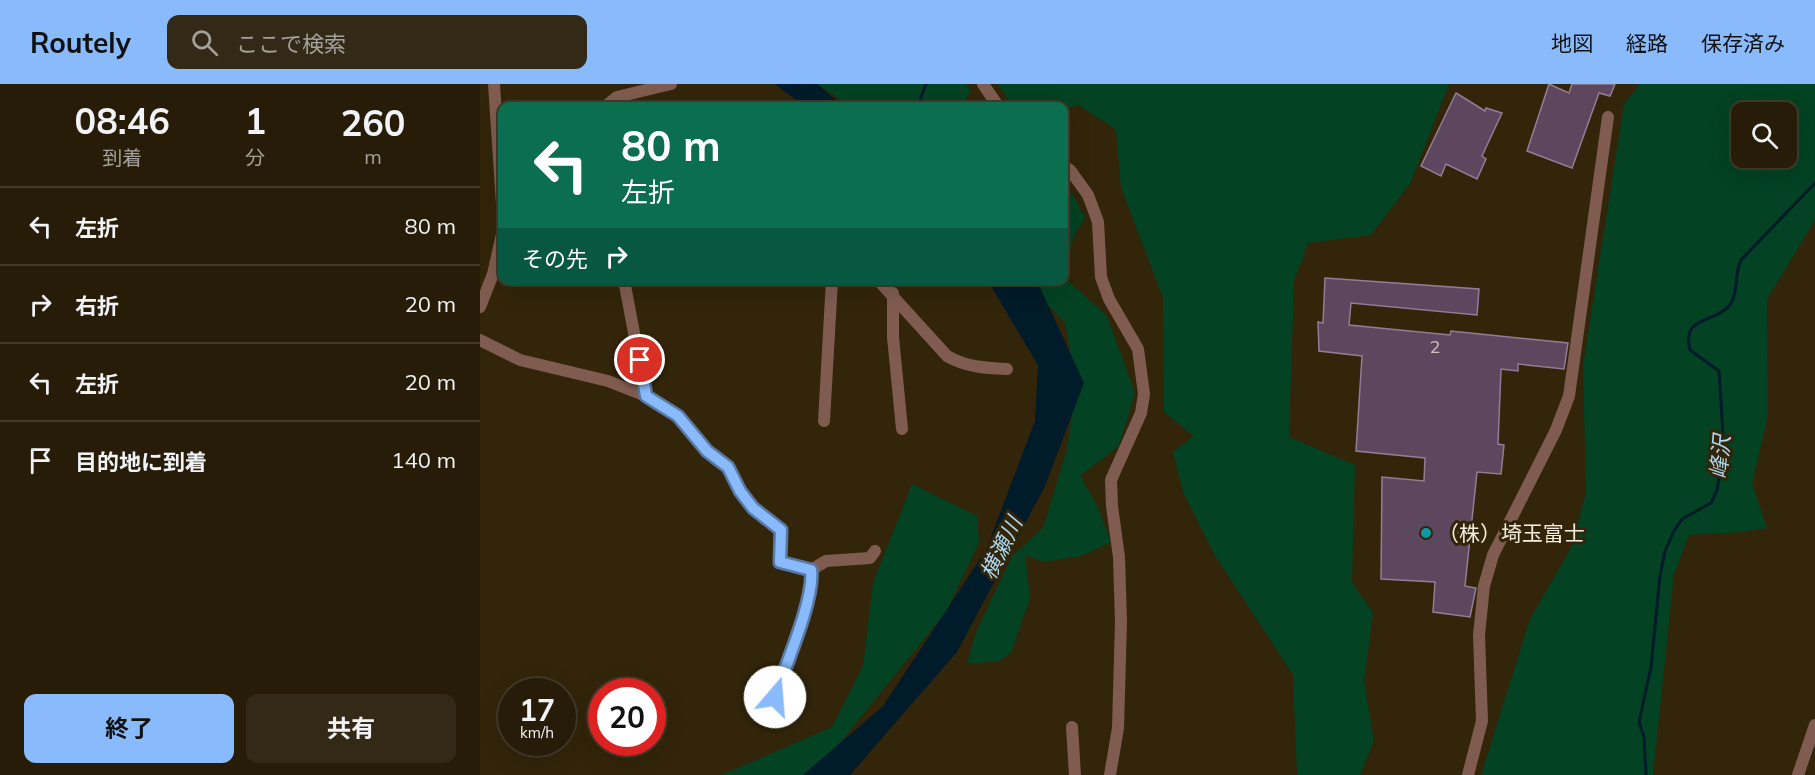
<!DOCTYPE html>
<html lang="ja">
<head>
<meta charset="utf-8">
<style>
  body { margin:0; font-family:Mulish,"Noto Sans JP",sans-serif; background:#322916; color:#f1f3f6; height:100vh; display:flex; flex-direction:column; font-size:22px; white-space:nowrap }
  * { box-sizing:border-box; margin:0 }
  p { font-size:20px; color:#a4a19c }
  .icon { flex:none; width:33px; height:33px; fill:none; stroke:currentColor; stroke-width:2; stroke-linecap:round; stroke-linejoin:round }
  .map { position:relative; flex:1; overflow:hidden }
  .panel { display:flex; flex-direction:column; background:#261c08; width:480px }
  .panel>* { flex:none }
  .hud { position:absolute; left:18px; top:18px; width:570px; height:183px; border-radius:12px; box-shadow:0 6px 24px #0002,0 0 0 2px #423a29; background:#0b6e4f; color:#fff; overflow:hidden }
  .controls { position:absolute; left:1251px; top:18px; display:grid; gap:12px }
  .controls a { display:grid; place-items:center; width:66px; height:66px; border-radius:12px; background:#261c08; box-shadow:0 6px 24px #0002,0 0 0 2px #423a29; font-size:30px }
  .speed { position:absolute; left:18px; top:594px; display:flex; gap:12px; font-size:30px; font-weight:700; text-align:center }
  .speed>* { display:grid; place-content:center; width:78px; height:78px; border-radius:50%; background:#261c08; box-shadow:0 6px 24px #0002,0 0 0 2px #423a29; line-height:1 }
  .speed small { font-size:15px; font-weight:400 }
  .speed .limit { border:9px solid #d22; background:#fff; color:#111 }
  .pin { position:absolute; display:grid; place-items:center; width:51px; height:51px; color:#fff; margin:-26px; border:3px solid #fff; border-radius:50%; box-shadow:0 2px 6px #0007 }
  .me { position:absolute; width:66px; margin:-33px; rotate:18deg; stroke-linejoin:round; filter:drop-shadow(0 0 4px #0008) }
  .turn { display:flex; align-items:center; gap:21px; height:126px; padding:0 24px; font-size:27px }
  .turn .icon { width:78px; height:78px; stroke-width:2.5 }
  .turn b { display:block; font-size:42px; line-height:51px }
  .then { display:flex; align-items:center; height:57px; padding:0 24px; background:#0003; gap:12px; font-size:22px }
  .eta { display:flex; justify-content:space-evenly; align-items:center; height:102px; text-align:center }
  .eta b { font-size:36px; font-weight:700; line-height:42px }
  .cta { display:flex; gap:12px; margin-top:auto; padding:12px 24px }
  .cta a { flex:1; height:69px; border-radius:12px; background:#88bafc; color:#111; font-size:24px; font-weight:700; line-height:69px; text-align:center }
  .cta a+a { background:#322916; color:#f1f3f6 }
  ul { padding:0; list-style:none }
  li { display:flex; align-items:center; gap:18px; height:78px; padding:0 24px; border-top:2px solid #423a29 }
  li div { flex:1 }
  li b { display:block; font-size:22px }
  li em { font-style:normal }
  header { display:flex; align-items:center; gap:36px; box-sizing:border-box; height:84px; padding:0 30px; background:#88bafc; color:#111 }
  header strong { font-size:28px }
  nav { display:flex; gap:33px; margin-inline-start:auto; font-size:21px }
  .search { width:420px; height:54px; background:#322916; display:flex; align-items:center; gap:15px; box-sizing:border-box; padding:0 21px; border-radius:12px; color:#a4a19c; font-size:22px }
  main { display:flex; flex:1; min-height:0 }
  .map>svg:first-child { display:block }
</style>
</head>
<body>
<header>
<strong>Routely</strong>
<div class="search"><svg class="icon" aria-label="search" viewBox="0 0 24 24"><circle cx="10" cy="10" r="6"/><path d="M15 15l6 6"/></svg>ここで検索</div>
<nav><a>地図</a><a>経路</a><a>保存済み</a></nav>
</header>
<main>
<section class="panel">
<div class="eta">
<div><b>08:46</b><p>到着</p></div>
<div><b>1</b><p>分</p></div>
<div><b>260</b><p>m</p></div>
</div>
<ul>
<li><svg class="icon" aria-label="left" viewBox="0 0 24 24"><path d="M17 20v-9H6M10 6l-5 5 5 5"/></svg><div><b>左折</b></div><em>80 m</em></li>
<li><svg class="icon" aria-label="right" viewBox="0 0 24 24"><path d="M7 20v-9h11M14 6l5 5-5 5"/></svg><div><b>右折</b></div><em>20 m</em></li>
<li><svg class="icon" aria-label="left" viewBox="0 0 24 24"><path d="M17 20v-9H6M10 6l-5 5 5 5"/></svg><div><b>左折</b></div><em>20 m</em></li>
<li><svg class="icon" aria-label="arrive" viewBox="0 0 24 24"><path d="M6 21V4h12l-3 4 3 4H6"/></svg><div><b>目的地に到着</b></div><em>140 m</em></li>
</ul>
<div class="cta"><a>終了</a><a>共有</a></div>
</section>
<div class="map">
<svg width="1335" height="691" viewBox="0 0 1335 691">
  <rect width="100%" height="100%" fill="#32250a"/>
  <path fill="#034223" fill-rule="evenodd" d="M337,0h149l5,7 -10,15h-111z
    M518,0h451l-38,98 -40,53 -63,8 -14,38 -5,156 66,28 -3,117 21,31 -9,68 10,60 -14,34h-63l-4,-100 -79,-121 -31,-62 -10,-40 20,-16 -29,-24 -1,-115 -42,-109 -5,-58 -37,-25 -15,4v-3h-52z
    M1160,0h175v136l-48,79 1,117 -16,67 15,45 -25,4 -53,3 -15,39 -21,201h-172l49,-156 40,-69 16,-57 -3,-128 41,-261zM1306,28v46h-44v-46z
    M592,109l13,25 -11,17 -9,43 42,38 28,77 -16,53 -39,30 17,29 14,37 -29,14 -39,6 -18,-7 5,43 -19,55 -12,8 -32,3 9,-32 36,-76 31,-28 24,-79 9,-61 -11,-65 -40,-42 39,-1v-81z
    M432,400l65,32 2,27 -33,69 -132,163h-92l110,-48 31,-61 10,-83z"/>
  <path fill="#001b29" d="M295,0h42l26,22h-39z
    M508,197h49l47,102 -39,103 -88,166 -107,123h-47l80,-69 103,-156 49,-129 3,-56z"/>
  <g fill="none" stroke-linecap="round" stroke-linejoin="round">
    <path stroke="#001b29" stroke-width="3" d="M438,22l8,-22
      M1166,691l-2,-38 -5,-15 12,-55 9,-91 5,-25 9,-20 8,-12 29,-16 6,-13 7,-41 -5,-78 -29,-21c-9,-35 24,-26 39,-44 10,-12 5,-32 12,-46l74,-77"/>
  </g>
  <path fill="#5c475e" stroke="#937d96" stroke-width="1.5" d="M1069,0l20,9 3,-9h43l-5,12 -11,-3 -27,75 -45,-17z
    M976,9l29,18 1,-3 16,5 -20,43 4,3 -9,20 -31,-15 -5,12 -20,-10z
    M845,194l154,11 -2,26 -126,-12 -2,22 101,10 1,-4 117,12 -4,26 -46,-5v7l-17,-2 -3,75 6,1 -3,29 -24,-2 -12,114 11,2 -6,29 -37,-5 2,-30 -54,-3 1,-102 42,4 1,-23 -69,-7 6,-95 -43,-5 -1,-29 5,1z"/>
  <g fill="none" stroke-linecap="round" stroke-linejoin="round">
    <path stroke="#805c50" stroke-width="12" d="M14,0l8,120
      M503,0l15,22
      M126,22l11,-9 54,-13
      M584,82l6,4 18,25 10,27 3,55 8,22 29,50 6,45 -3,19 -30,67 1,26 7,51 2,65 -3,106 -8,47
      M144,196l22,116
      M398,196l69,76c19,11 38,12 60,13
      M413,209v44l9,92
      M0,223l13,-33 9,-40
      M0,256l40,20 88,21 38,15 32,20 29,35 21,16 12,24 13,17 28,22v33l30,7 15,-9 44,-3 5,-7
      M344,337l8,-141
      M288,635c10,-32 47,-120 43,-149
      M592,643l3,48
      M988,691l14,-54 -3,-86 5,-49 9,-31 63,-125 13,-34 39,-279
      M1318,691l17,-50"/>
  </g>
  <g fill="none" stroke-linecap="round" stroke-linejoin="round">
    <g stroke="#5879a4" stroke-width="15">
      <path id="route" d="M160,276l6,36 32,20 29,35 21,16 12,24 13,17 28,22 -1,32 31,8c4,29 -26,96 -36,127"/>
    </g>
    <use href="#route" stroke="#88bafc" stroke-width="10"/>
  </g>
  <circle fill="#0f9aa8" stroke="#32250a" stroke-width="2" cx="946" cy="449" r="6"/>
  <g text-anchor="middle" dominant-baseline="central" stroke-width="6" stroke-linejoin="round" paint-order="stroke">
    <g font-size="18" fill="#cfc4bd">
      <text x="955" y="262">2</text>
    </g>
    <g font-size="21" fill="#f5eddd" stroke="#32250a" text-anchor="start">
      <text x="958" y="449">（株）埼玉富士</text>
    </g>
    <g font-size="22" font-style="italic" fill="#acd7f0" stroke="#32250a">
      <text transform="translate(1240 373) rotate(-85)">峰沢</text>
      <text transform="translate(521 464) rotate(-64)">横瀬川</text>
    </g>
  </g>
</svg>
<div class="controls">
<a><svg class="icon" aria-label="search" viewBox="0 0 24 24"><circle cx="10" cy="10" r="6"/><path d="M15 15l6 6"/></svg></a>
</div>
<div class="speed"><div>17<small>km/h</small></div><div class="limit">20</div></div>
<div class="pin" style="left:160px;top:276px;background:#d93025"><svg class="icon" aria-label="arrive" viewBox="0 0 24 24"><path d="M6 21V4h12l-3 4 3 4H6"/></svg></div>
<svg class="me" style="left:295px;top:613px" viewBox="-20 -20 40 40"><circle r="19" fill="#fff"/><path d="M0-13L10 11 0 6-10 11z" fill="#88bafc"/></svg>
<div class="hud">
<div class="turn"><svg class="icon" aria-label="left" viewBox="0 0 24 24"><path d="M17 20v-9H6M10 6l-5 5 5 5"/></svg><div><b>80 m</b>左折</div></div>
<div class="then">その先<svg class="icon" aria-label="right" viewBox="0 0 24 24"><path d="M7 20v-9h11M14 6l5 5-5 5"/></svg></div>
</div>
</div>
</main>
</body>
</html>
